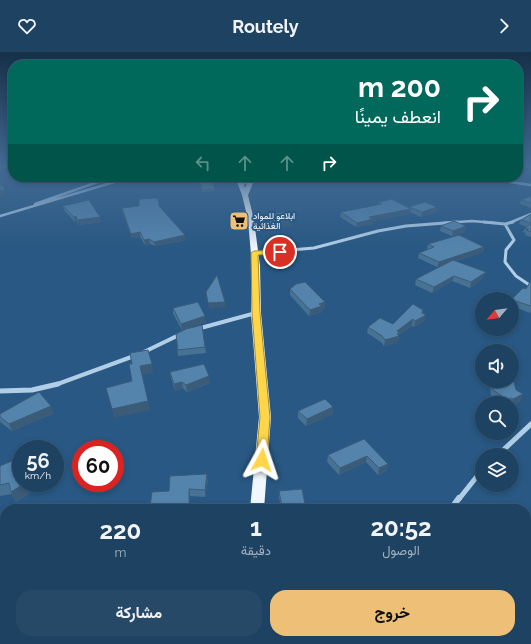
<!DOCTYPE html>
<html lang="ar">
<head>
<meta charset="utf-8">
<style>
  body { margin:0; font-family:Raleway,Vazirmatn,sans-serif; background:#264968; color:#f1f3f6; direction:rtl; height:100vh; display:flex; flex-direction:column; font-size:15px; white-space:nowrap }
  * { box-sizing:border-box; margin:0 }
  p { font-size:13px; color:#a1b0be }
  .icon { flex:none; width:22px; height:22px; fill:none; stroke:currentColor; stroke-width:2; stroke-linecap:round; stroke-linejoin:round }
  .map { position:relative; flex:1; overflow:hidden; direction:ltr }
  .sheet { position:absolute; left:0px; top:452px; width:531px; height:140px; display:flex; flex-direction:column; background:#1e4262; border-radius:16px 16px 0 0; box-shadow:0 2px 6px #0003,0 0 0 1px #3c5b77; direction:rtl }
  .sheet>* { flex:none }
  .hud { position:absolute; left:8px; top:8px; width:515px; height:122px; border-radius:16px; box-shadow:0 2px 6px #0003,0 0 0 1px #3c5b77; direction:rtl; background:#00695c; color:#fff; overflow:hidden }
  .needle { width:26px; rotate:241deg }
  .buttons { position:absolute; left:475px; top:240px; display:grid; gap:8px }
  .buttons a { display:grid; place-items:center; width:44px; height:44px; border-radius:50%; background:#1e4262; box-shadow:0 2px 6px #0003,0 0 0 1px #3c5b77; font-size:20px }
  .speed { position:absolute; left:12px; top:388px; display:flex; gap:8px; font-size:20px; font-weight:700; text-align:center }
  .speed>* { display:grid; place-content:center; width:52px; height:52px; border-radius:50%; background:#1e4262; box-shadow:0 2px 6px #0003,0 0 0 1px #3c5b77; line-height:1 }
  .speed small { font-size:10px; font-weight:400 }
  .speed .limit { border:6px solid #d22; background:#fff; color:#111 }
  .pin { position:absolute; display:grid; place-items:center; width:34px; height:34px; color:#fff; margin:-17px; border:2px solid #fff; border-radius:50%; box-shadow:0 1px 4px #0007 }
  .me { position:absolute; width:44px; margin:-22px; rotate:5deg; stroke-linejoin:round; filter:drop-shadow(0 0 3px #0008) }
  .turn { display:flex; align-items:center; gap:14px; height:84px; padding:0 16px; font-size:18px }
  .turn .icon { width:52px; height:52px; stroke-width:2.5 }
  .turn b { display:block; font-size:28px; line-height:34px }
  .lanes { display:flex; align-items:center; height:38px; padding:0 16px; background:#0003; justify-content:center; gap:20px; direction:ltr }
  .lanes .off { opacity:.35 }
  .eta { display:flex; justify-content:space-evenly; align-items:center; height:68px; text-align:center }
  .eta b { font-size:24px; font-weight:700; line-height:28px }
  .primary-button { display:flex; gap:8px; margin-top:auto; padding:8px 16px }
  .primary-button a { flex:1; height:46px; border-radius:16px; background:#eec077; color:#111; font-size:16px; font-weight:700; line-height:46px; text-align:center }
  .primary-button a+a { background:#264968; color:#f1f3f6 }
  header { display:flex; justify-content:space-between; align-items:center; height:52px; padding:0 16px; background:#1e4262; font-size:18px; font-weight:700 }
  .map>svg:first-child { display:block }
</style>
</head>
<body>
<header><svg class="icon" aria-label="forward" viewBox="0 0 24 24"><path d="M9 5l7 7-7 7"/></svg>Routely<svg class="icon" aria-label="heart" viewBox="0 0 24 24"><path d="M12 20l-8-8c-3-5 5-10 8-4 3-6 11-1 8 4z"/></svg></header>
<div class="map">
<svg width="531" height="592" viewBox="0 0 531 592">
  <rect width="100%" height="100%" fill="#285883"/>
  <g fill="none" stroke-linecap="round" stroke-linejoin="round">
    <path stroke="#b1cee7" stroke-width="2.5" d="M475,125l56,8
      M240,133l11,-4h91l65,-4
      M35,152l77,-27
      M0,164l131,-39
      M444,171l28,-2 23,2
      M509,171l22,-9"/>
    <path stroke="#b1cee7" stroke-width="3" d="M484,170l21,2 8,-2
      M505,172l9,16 -8,10 -1,12 11,14 15,10
      M255,201l59,-5 64,-17 28,-5 51,-4"/>
    <path stroke="#b1cee7" stroke-width="4" d="M197,277l59,-16
      M144,300l37,-18
      M55,333l79,-29"/>
    <path stroke="#b1cee7" stroke-width="5" d="M0,339l32,-1 26,-6
      M498,403l33,-31
      M459,447l23,-29"/>
    <path stroke="#b1cee7" stroke-width="6" d="M451,457l8,-11
      M244,592l11,-5"/>
    <path fill="#f2f7fd" fill-rule="evenodd" d="M235,125h6l4,11 3,-7 -1,-4h6l1,4 -6,14 6,25 6,46 1,47 10,104 -7,92h-14l9,-92 -8,-104 1,-47 -4,-46 -6,-25z
      M223,587h18l-1,5h-18z"/>
  </g>
  <path fill="#487294" d="M264,125h35l-1,1h-34z
    M200,130l15,7v2l-13,1z
    M531,144v12l-11,-4 1,-4z
    M379,150l30,6v-1h28l-1,5 -15,5 -11,-5v2l-37,7v3l-17,3 -16,-10 1,-5 38,-7z
    M63,154l38,16 -23,3 -1,-4 -2,1 -11,-12z
    M159,155l26,33 -30,6 -5,-2 -5,1 -5,-8 -8,1 -9,-25 -1,-5z
    M531,162v23l-6,-2 1,-2 -3,-1 2,-4 2,-1 -8,-3 2,-4z
    M267,163l25,10 -16,3 -9,-8z
    M441,174h25l-1,6 -13,4 -12,-5z
    M428,192l56,3 -1,5 -27,9 28,16 -14,11 -18,-7 -20,12 -17,-8 1,-6 25,-13 -4,1 -19,-9 1,-5 9,-3 -1,-1z
    M531,230v29l-1,2 -18,-7v-7l14,-10z
    M290,237l35,19 -3,1v3l-13,4 -19,-21z
    M173,256l32,8v6l-23,8 -9,-16z
    M423,258v3l2,8 -11,6 -2,-1 -13,9 -1,7 -14,4 -3,-4 -14,-9 1,-6 25,-3z
    M176,282l29,13 1,6 -28,3z
    M170,320l40,11 -23,9 -4,-4 -8,3 -4,-13z
    M492,329h14l10,9 4,11 -8,4v-2h-11l-10,-7 -1,-10z
    M298,359l35,3 -27,12 -8,-8z
    M54,361l-42,18 -12,-9v-8z
    M364,387l23,32 -9,4 -12,-13 -27,13 -12,-13 1,-7z
    M0,414l21,17h24l-29,19 -4,-8 -12,2z
    M208,428l-3,17 -15,-1v13h-39l-1,-2 19,-16z
    M279,439l26,13v5h-24l-2,-12z"/>
  <path fill="#3b5c78" d="M5,138l1,5 -6,1v-5z
    M437,155l-1,5 -15,5 1,-5z
    M411,157l-1,5 -37,7v3l-17,3 1,-4 12,-6z
    M76,164l1,5 -2,1 -1,-5z
    M100,165l1,5 -23,3 -1,-5z
    M293,168l-1,5 -16,3v-5z
    M466,174l-1,6 -13,4 1,-5z
    M140,180v5l-8,1 -1,-4z
    M185,183v5l-30,6 -1,-4z
    M149,187l1,5 -5,1 -1,-5z
    M484,195l-1,5 -46,15 2,-5z
    M486,220l-2,5 -14,11 1,-6z
    M454,224l-2,5 -20,12 2,-6z
    M225,250v5l-16,2 -1,-6z
    M325,250v6l-3,1v3l-13,4 1,-6 9,-6z
    M423,258l-1,6 4,-1 -1,6 -11,6 1,-6z
    M205,264v6l-23,8 -1,-6z
    M413,267l-1,7 -13,9 -1,7 -14,4 1,-6z
    M152,312l1,9 -11,2 -2,-9z
    M209,324l1,7 -23,9 -1,-7z
    M182,330l1,6 -8,3 -1,-7z
    M523,342l-3,7 -8,4v-2l1,-4z
    M511,346l-2,5h-2l1,-3z
    M148,349l2,9 -36,8 -2,-9z
    M51,354l3,7 -42,18 -3,-7z
    M333,355v7l-27,12 1,-7z
    M367,404l-1,6 -27,13 1,-7z
    M388,412l-1,7 -9,4 1,-7z
    M207,422l1,6 -3,17v-7z
    M25,431h20l-29,19 -5,-10z
    M189,437l1,7v13l-1,-5z"/>
  <path fill="#5484ac" stroke="#3b5c78" d="M200,128h12l3,9 -13,1z
    M0,131l5,7 -5,1z
    M531,144v7l-10,-3z
    M158,146l1,8 26,29 -31,7 -5,-3 -5,1 -4,-8 -9,2 -9,-26 17,-2v-7z
    M392,147l19,10 -42,8 4,2 -16,4 -16,-11 41,-8 -3,-2z
    M89,148l11,17 -23,3 -1,-4 -2,1 -11,-11z
    M425,150l12,5 -15,5 -13,-5z
    M283,160l10,8 -17,3 -9,-8z
    M531,162v9l-10,-3z
    M454,169l12,5 -13,5 -12,-5z
    M531,172v8l-5,-2 3,-1 -4,-1z
    M459,183l25,12 -45,15 -20,-9 15,-6 -6,-3z
    M453,208l33,12 -15,10 -17,-6 -20,11 -18,-8z
    M217,223l8,27 -17,1 -2,-11z
    M305,230l20,20 -6,2 3,2 -12,4 -20,-21 6,-5z
    M530,230h1v24l-19,-6v-1l11,-11 3,1z
    M198,250l7,14 -24,8 -8,-16z
    M413,252l10,6 -1,3 4,2 -11,6 -2,-2 -16,12 3,2 -3,1 2,2 -14,4 -3,-4 -14,-9 12,-9 13,6z
    M202,273l3,22 -27,3 -2,-16 10,-5z
    M148,298l4,14 -12,2 8,35 -36,8 -6,-21 26,-7 -3,-17h3l-2,-11z
    M204,312l5,12 -23,9 -4,-3 -8,2 -4,-12z
    M493,329h13l8,1 2,8 7,4 -10,5 -2,-1 -3,2 -15,-10z
    M39,340l12,14 -42,18 -9,-7v-3z
    M325,347l8,8 -26,12 -9,-8z
    M364,387l24,25 -9,4 -12,-12 -27,12 -12,-13z
    M46,394l1,3h-8z
    M21,405v26h4l-14,9 -2,-9 -9,2v-19z
    M207,422l-2,16 -16,-1v15l-39,3 2,-15 17,-1 1,-15z
    M302,437l3,15h-2v5h-15v-3h-6l-3,-15z
    M270,587h63v5h-74z"/>
  <linearGradient id="sky" x2="0" y2="1"><stop stop-color="#163048"/><stop offset="0.58" stop-color="#426a93"/><stop offset="1" stop-color="#426a93" stop-opacity="0"/></linearGradient>
  <rect width="531" height="197" fill="url(#sky)"/>
  <path fill="#ffd54a" stroke="#a68a30" d="M280,198l3,1v3l-25,1 2,58 10,104 -3,43 -1,3h-9l-1,-3 4,-43 -8,-104 -1,-60 3,-2z"/>
  <defs>
    <g id="supermarket-square" transform="scale(1)"><rect x="-9" y="-9" width="18" height="18" rx="4" fill="#eec077" stroke="#285883"/><path d="M-6-5.5h2.5l.6 2H6L4.5 2H-2.5L-4.4-4H-6ZM-1.5 3.2a1.3 1.3 0 1 0 .1 0ZM3 3.2a1.3 1.3 0 1 0 .1 0Z" fill="#111"/></g>
  </defs>
  <g fill-rule="evenodd">
    <use href="#supermarket-square" x="239" y="169"/>
  </g>
  <g text-anchor="middle" dominant-baseline="central" stroke-width="4" stroke-linejoin="round" paint-order="stroke">
    <g font-size="9" fill="#fff" stroke="#285883" text-anchor="start">
      <text x="253" y="164">ابلاعو للمواد<tspan x="253" dy="10">الغذائية</tspan></text>
    </g>
  </g>
</svg>
<div class="buttons">
<a><svg class="needle" viewBox="-14 -14 28 28"><path d="M0-13l5 13h-10z" fill="#e53935"/><path d="M0 13l5-13h-10z" fill="#a1b0be"/></svg></a>
<a><svg class="icon" aria-label="sound" viewBox="0 0 24 24"><path d="M4 9h4l5-4v14l-5-4H4zM17 9q2 3 0 6"/></svg></a>
<a><svg class="icon" aria-label="search" viewBox="0 0 24 24"><circle cx="10" cy="10" r="6"/><path d="M15 15l6 6"/></svg></a>
<a><svg class="icon" aria-label="layers" viewBox="0 0 24 24"><path d="M12 4l9 5-9 5-9-5zM3 14l9 5 9-5"/></svg></a>
</div>
<div class="speed"><div>56<small>km/h</small></div><div class="limit">60</div></div>
<div class="pin" style="left:280px;top:200px;background:#d93025"><svg class="icon" aria-label="arrive" viewBox="0 0 24 24"><path d="M6 21V4h12l-3 4 3 4H6"/></svg></div>
<svg class="me" style="left:262px;top:408px" viewBox="-20 -20 40 40"><path d="M0-17L14 15 0 8-14 15z" fill="#ffd54a" stroke="#fff" stroke-width="4"/></svg>
<div class="hud">
<div class="turn"><svg class="icon" aria-label="right" viewBox="0 0 24 24"><path d="M7 20v-9h11M14 6l5 5-5 5"/></svg><div><b>200 m</b>انعطف يمينًا</div></div>
<div class="lanes"><svg class="icon off" aria-label="left" viewBox="0 0 24 24"><path d="M17 20v-9H6M10 6l-5 5 5 5"/></svg><svg class="icon off" aria-label="ahead" viewBox="0 0 24 24"><path d="M12 20V5M6 11l6-6 6 6"/></svg><svg class="icon off" aria-label="ahead" viewBox="0 0 24 24"><path d="M12 20V5M6 11l6-6 6 6"/></svg><svg class="icon" aria-label="right" viewBox="0 0 24 24"><path d="M7 20v-9h11M14 6l5 5-5 5"/></svg></div>
</div>
<section class="sheet">
<div class="eta">
<div><b>20:52</b><p>الوصول</p></div>
<div><b>1</b><p>دقيقة</p></div>
<div><b>220</b><p>m</p></div>
</div>
<div class="primary-button"><a>خروج</a><a>مشاركة</a></div>
</section>
</div>
</body>
</html>
